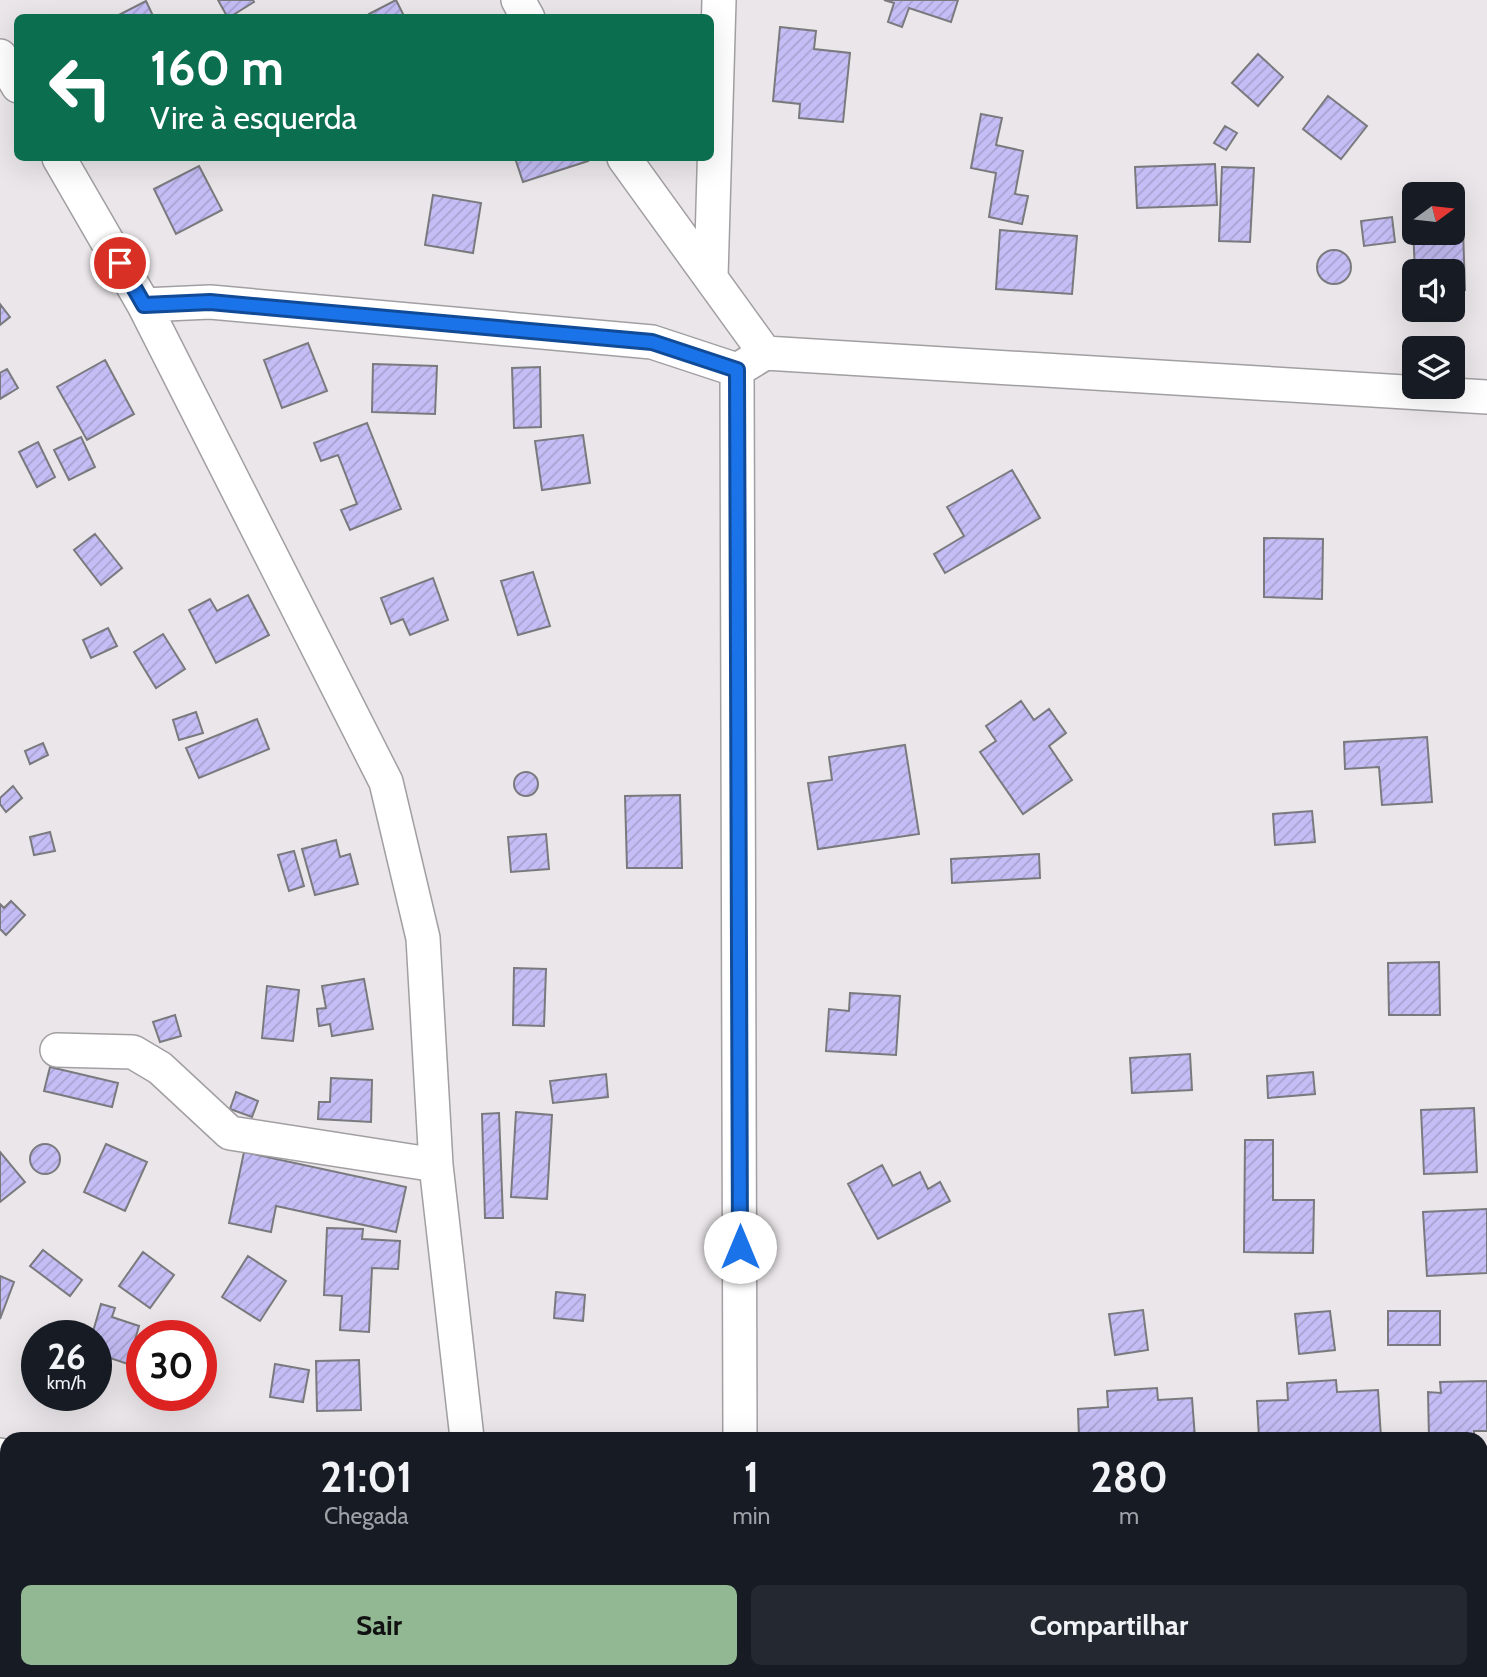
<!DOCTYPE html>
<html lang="pt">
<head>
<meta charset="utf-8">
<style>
  body { margin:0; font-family:Cabin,sans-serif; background:#242831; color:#f1f3f6; height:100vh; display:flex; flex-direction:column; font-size:26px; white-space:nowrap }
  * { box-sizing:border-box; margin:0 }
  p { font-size:23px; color:#9ea1a6 }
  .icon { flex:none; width:38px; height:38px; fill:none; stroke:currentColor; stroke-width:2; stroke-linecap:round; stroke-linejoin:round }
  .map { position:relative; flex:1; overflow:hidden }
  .side { position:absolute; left:0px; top:1432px; width:1488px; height:247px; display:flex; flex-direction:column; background:#171b24; border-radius:21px 21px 0 0; box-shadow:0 7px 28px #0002 }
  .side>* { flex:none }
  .guide { position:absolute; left:14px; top:14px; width:700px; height:147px; border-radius:10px; box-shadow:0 7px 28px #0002; background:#0b6e4f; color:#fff; overflow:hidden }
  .needle { width:46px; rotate:75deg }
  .fabs { position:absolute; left:1402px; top:182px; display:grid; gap:14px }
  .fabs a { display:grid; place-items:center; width:63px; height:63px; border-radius:10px; background:#171b24; box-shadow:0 7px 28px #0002; font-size:35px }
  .speed { position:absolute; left:21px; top:1320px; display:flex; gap:14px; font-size:35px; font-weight:700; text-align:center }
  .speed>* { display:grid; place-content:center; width:91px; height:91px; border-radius:50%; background:#171b24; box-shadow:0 7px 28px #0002; line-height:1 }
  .speed small { font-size:18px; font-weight:400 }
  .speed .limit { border:10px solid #d22; background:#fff; color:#111 }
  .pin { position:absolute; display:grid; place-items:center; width:60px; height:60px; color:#fff; margin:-30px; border:4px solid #fff; border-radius:50%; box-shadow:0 2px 7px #0007 }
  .me { position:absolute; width:77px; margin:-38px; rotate:0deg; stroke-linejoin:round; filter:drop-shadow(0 0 5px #0008) }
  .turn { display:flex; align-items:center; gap:24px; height:147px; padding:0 21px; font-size:32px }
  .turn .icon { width:91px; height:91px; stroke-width:2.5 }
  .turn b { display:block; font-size:49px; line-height:60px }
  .eta { display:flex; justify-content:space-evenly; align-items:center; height:119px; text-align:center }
  .eta b { font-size:42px; font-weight:800; line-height:49px }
  .button { display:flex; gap:14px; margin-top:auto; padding:14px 21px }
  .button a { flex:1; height:80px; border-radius:10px; background:#92b893; color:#111; font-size:28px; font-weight:800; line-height:80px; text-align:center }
  .button a+a { background:#242831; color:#f1f3f6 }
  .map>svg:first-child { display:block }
</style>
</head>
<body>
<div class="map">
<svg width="1487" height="1677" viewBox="0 0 1487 1677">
  <defs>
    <pattern id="building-hatch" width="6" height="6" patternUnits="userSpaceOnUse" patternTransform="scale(1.75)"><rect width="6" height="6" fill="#c5bef6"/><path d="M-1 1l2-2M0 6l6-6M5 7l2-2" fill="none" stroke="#a8a2d2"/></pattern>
  </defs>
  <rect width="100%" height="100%" fill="#eae6e9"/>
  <path fill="url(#building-hatch)" stroke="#7a7a7e" stroke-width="2" d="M218,0h35l1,2 -26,16z
    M396,0l9,18h-34l-2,-4z
    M884,0h74l-7,22 -42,-14 -7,19 -14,-5 6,-19z
    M146,1l8,17h-41z
    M780,27l36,4 -2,18 36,4 -7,69 -44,-4 1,-14 -27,-3z
    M1258,54l25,23 -25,29 -26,-23z
    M1328,96l39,30 -26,33 -38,-30z
    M981,114l21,4 -6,27 27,6 -8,43 13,2 -6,28 -33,-7 7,-44 -25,-5z
    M1225,126l12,7 -11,17 -12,-7z
    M515,158h72l1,3 -65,21z
    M1215,164l2,41 -80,3 -2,-41z
    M199,166l23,44 -46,24 -22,-45z
    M1222,167l32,1 -4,74 -31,-1z
    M433,195l48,8 -8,50 -48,-8z
    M1392,217l3,25 -31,4 -3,-25z
    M1452,228h11l2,62 -13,1v-20h-37l-2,-42 1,4h38z
    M1000,230l77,6 -5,58 -76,-5z
    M1317 267a17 17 0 1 1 34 0a17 17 0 1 1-34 0Z
    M0,304l10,13 -10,8z
    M308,343l19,48 -45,17 -18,-48z
    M105,360l29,54 -47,26 -30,-53z
    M373,364l64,2 -2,48 -63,-2z
    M540,367l1,60 -27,1 -2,-60z
    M7,369l11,19 -18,11v-26z
    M367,423l34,86 -51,21 -9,-20 16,-6 -19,-49 -17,6 -7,-18z
    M583,435l7,48 -48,7 -7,-49z
    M81,437l14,30 -26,13 -15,-30z
    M38,442l17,35 -18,10 -18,-35z
    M1012,470l28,48 -95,55 -11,-19 30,-18 -17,-29z
    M95,534l27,34 -21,17 -27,-35z
    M1264,538l59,1 -1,60 -58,-2z
    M533,572l17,54 -32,9 -17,-54z
    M433,578l15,42 -38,15 -7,-16 -12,5 -10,-26z
    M248,595l21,40 -53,28 -27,-53 21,-11 7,12z
    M108,628l9,18 -26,12 -8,-18z
    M163,634l22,35 -29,19 -22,-36z
    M1021,701l13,19 15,-11 17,24 -17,13 23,34 -49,34 -43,-62 16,-11 -10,-15z
    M196,712l7,21 -24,7 -6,-20z
    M257,719l12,30 -70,29 -13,-30z
    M1427,737l5,65 -50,3 -3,-38 -34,2 -1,-27z
    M43,743l5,12 -18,9 -5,-13z
    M905,745l14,89 -101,15 -10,-66 24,-3 -3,-23z
    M514 784a12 12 0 1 1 24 0a12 12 0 1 1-24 0Z
    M13,786l9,12 -16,14 -6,-8v-6z
    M680,795l2,73h-55l-2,-72z
    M1312,811l3,31 -40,3 -2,-31z
    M50,832l5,19 -21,4 -4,-18z
    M546,834l3,35 -38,3 -3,-35z
    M336,840l4,17 10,-3 8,30 -43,11 -13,-46z
    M294,851l10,35 -15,5 -11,-36z
    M1039,854l1,24 -88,5 -1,-24z
    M11,901l14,14 -19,20 -6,-6v-25l4,4z
    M1439,962l1,53h-51l-1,-52z
    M514,968l32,1 -2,57 -31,-1z
    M364,979l9,50 -41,7 -2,-12 -11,2 -2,-17 9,-1 -4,-22z
    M267,986l32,4 -6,51 -31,-3z
    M850,993l50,3 -4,59 -70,-4 3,-42 20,2z
    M175,1015l6,21 -21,6 -7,-20z
    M1190,1054l2,36 -60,3 -2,-35z
    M50,1067l68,16 -6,24 -68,-16z
    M1313,1072l2,22 -47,4 -1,-22z
    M606,1074l2,23 -55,6 -3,-22z
    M331,1078l41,2 -1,42 -53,-3 1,-17h11z
    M236,1092l22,9 -6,16 -22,-8z
    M1474,1108l3,64 -53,2 -3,-64z
    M516,1112l36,3 -5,84 -36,-2z
    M499,1113l4,105h-18l-3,-104z
    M1245,1140h28v60h41l-1,53 -69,-1z
    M30 1159a15 15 0 1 1 30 0a15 15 0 1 1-30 0Z
    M106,1144l41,18 -22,49 -41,-19z
    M0,1152l25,30 -25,20z
    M244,1152l162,35 -10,45 -120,-26 -5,26 -42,-9z
    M882,1165l11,21 27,-14 8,17 12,-7 10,19 -72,38 -30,-55z
    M1487,1209v64l-60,3 -4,-64z
    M327,1228l36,1 -1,10 38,2 -2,28 -26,-1 -3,64 -29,-2 2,-34 -18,-1z
    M43,1250l39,30 -12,16 -40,-30z
    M143,1252l31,23 -24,33 -31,-22z
    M248,1256l38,25 -26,40 -38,-24z
    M0,1276l14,6 -14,37z
    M556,1292l29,3 -2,26 -29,-3z
    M101,1304l14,4 -3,9 27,9 -11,38 -21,-7 -5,14 -6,-2v-34h-4z
    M1143,1310l5,40 -33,5 -6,-41z
    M1330,1311l5,39 -36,4 -4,-40z
    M1388,1311h52v34h-52z
    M359,1360l2,50 -44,1 -1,-50z
    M275,1364l34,6 -6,32 -33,-5z
    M1336,1380l1,12 41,-2 3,48h-122l-2,-37 31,-1 -1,-17z
    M1487,1381v50h-13v7h-45l-1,-46 13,1 -1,-11z
    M1157,1388l1,12 34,-2 3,40h-116l-1,-29 30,-2 -1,-16z
    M348,1433v5h-35v-3z
    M274,1671h45l4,6h-58z
    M616,1671h51v6h-50z
    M804,1671h18l-1,6h-18z
    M1316,1671h60v6h-60z
    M1404,1671h70v6h-70z
    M600,1672v5h-69z
    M1186,1672l1,5h-68z"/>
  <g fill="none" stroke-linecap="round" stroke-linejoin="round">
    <g stroke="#a29fa2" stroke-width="36">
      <path id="minor" d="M518,0l10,18
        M0,56l18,30
        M59,158l85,147 242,477 37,156 13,227 31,273
        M624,158l141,195
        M711,277l8,-277
        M144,305l66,-3 442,40 85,28
        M57,1050l76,2 27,16 70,65 206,32
        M740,1438l-3,-1068 28,-17 722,44
        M0,1455l7,2
        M1480,1530h7
        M1079,1671l1,6
        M464,1677l2,-6"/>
    </g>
    <use href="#minor" stroke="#fff" stroke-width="33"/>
  </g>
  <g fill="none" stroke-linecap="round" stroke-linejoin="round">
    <g stroke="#114b97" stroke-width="18">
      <path id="route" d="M120,263l24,42 66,-3 442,40 85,28 3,877"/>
    </g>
    <use href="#route" stroke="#1a73e8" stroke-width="12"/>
  </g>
</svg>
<div class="fabs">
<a><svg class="needle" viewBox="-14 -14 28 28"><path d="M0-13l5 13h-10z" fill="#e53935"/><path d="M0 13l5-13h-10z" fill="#9ea1a6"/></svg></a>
<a><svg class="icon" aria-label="sound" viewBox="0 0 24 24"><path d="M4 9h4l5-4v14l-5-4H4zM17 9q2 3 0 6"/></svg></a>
<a><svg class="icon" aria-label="layers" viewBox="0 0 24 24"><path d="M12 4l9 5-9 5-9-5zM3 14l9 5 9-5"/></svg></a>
</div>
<div class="speed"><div>26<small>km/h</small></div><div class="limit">30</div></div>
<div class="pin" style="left:120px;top:263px;background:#d93025"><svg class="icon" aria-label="arrive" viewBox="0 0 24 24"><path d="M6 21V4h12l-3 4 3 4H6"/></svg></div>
<svg class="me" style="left:740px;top:1247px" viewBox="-20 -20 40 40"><circle r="19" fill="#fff"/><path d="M0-13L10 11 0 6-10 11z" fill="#1a73e8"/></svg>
<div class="guide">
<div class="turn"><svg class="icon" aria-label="left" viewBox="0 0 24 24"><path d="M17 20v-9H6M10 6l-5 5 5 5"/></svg><div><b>160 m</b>Vire à esquerda</div></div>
</div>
<section class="side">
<div class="eta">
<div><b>21:01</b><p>Chegada</p></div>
<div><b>1</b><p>min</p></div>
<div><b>280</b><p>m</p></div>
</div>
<div class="button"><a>Sair</a><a>Compartilhar</a></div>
</section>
</div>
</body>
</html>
